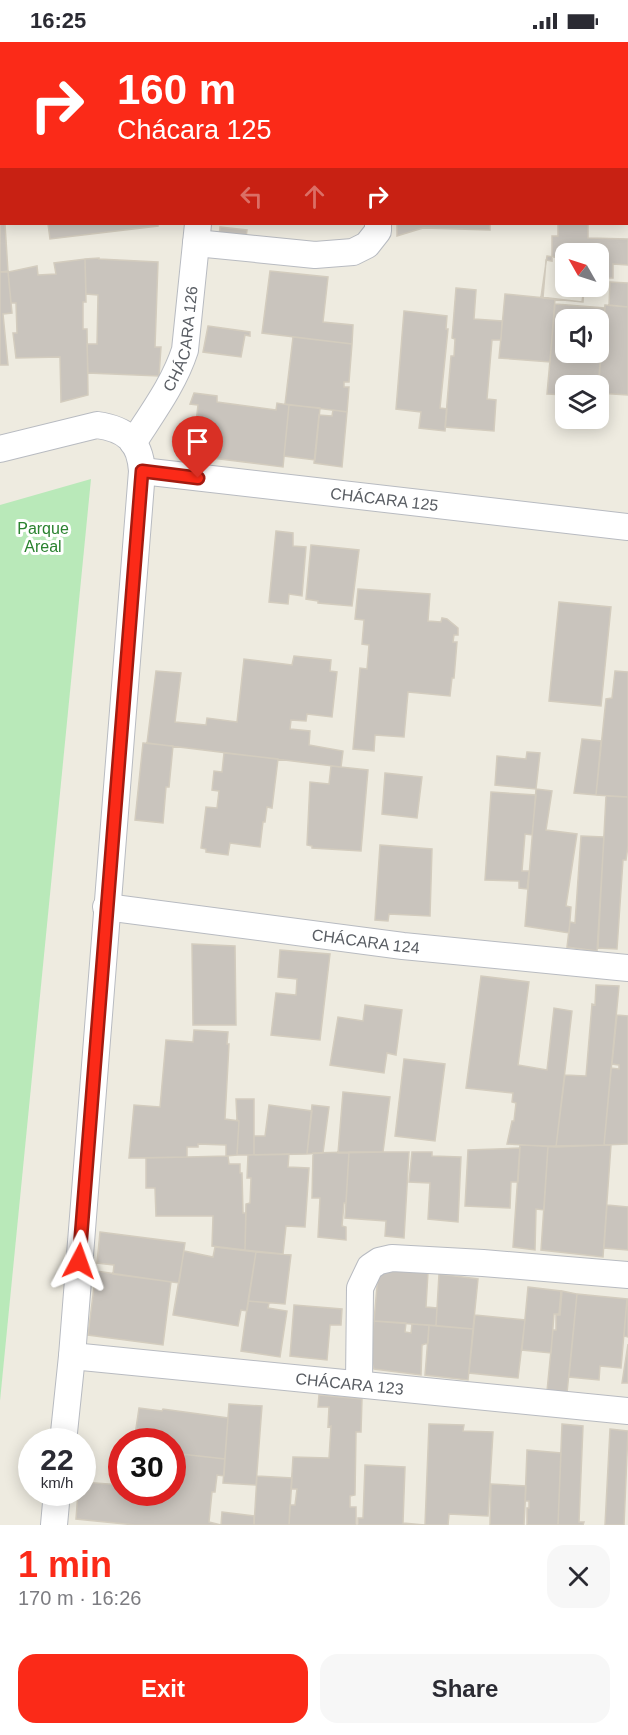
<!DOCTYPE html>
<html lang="en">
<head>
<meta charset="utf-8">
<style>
  body { margin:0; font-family:Helvetica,sans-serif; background:#f7f7f7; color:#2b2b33; height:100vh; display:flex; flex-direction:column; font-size:22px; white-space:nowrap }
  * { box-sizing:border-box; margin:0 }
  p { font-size:20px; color:#7c7c81 }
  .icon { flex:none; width:33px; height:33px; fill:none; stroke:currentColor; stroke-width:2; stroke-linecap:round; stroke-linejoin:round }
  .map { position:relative; height:1483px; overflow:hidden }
  .drawer { display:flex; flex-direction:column; background:#fff; flex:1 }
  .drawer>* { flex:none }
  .top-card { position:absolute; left:0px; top:0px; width:628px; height:183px; box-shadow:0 3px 15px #0003; background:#fb2a18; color:#fff; overflow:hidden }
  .needle { width:39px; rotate:309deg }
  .fabs { position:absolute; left:555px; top:201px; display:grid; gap:12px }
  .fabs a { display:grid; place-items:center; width:54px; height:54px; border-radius:12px; background:#fff; box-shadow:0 3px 15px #0003; font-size:30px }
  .speed { position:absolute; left:18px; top:1386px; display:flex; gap:12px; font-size:30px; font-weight:700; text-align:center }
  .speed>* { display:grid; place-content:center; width:78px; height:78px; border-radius:50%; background:#fff; box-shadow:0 3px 15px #0003; line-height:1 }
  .speed small { font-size:15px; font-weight:400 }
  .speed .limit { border:9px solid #d22; background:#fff; color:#111 }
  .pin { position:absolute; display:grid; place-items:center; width:51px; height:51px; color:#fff; margin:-62px -26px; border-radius:50% 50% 50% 0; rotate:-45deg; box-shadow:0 0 6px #0007 }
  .pin .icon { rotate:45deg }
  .me { position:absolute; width:66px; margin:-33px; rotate:4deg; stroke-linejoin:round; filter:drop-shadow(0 0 4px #0008) }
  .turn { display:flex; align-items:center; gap:21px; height:126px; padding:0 18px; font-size:27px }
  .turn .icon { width:78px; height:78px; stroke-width:2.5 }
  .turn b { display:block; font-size:42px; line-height:51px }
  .lanes { display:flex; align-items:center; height:57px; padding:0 18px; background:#0003; justify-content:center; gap:30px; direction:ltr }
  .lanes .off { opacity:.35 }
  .round { display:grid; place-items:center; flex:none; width:63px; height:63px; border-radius:18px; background:#f7f7f7 }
  .headline { display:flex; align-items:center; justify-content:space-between; height:102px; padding:0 18px }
  h1 { font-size:36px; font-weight:700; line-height:45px; color:#fb2a18 }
  .primary-button { display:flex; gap:12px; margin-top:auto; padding:12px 18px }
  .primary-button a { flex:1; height:69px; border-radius:18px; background:#fb2a18; color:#fff; font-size:24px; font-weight:700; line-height:69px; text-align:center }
  .primary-button a+a { background:#f7f7f7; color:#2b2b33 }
  .status { display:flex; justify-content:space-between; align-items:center; height:42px; padding:0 30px; background:#fff; direction:ltr }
  .status svg { height:16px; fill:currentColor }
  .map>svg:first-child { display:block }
</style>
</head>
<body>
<div class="status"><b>16:25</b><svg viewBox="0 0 49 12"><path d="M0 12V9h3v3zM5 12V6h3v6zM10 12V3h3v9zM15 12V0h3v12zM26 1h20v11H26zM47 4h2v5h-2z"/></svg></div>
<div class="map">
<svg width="628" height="1483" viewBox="0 0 628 1483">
  <rect width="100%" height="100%" fill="#eeebe0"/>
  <path fill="#b9e9b9" d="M91,437l-91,922v-896z"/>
  <path fill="#c9c4bd" stroke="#d3ccbe" stroke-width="1.5" fill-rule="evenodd" d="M0,0h34v2h-32l-2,27z
    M234,0h87l-87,2z
    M323,0h76l-76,2z
    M0,129l2,53h3l3,48h-8z
    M48,182h110v2l-108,13z
    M397,182h93v6l-67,-2 -26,8z
    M558,182h30v14l40,1v26l-15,-1v14h-15v-24h-32v32l18,2 -1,14 -40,-4 3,-38 6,1v-25h6z
    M220,185l27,3 -4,30 -26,-4z
    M547,214l19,3v27l18,1 -2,15 -41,-5z
    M99,216v1l59,3 -3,85h6l-2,29 -71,-3 -1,-29h10l1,-49 -12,-1 -1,-35z
    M85,217l1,43h-3v27h4l1,66 -27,7 -1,-45 -44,1 -3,-25h4l-1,-30h-5l-3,-31 29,-6 1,9 18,-1 -2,-11z
    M8,229l4,42 -9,1 5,51h-8v-93z
    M270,229l58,6 -5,45 30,3 -1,19 -90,-11z
    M610,240l18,1v24l-19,-2z
    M456,246l20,2 -2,29 28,2 -1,19h-9l-5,59 9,1 -2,31 -49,-4 6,-71h3l1,-17 -3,-1z
    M505,252l50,5 -5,63 -51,-4z
    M555,262l50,4 -7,78h-32v9l-19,-1zM566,278h32v32h-32z
    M605,263l23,2v88l-30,-2z
    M404,269l43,5 -1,13h2l-8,79 7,1 -2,22 -26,-3 2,-16 -25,-3z
    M208,284l42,6v4l-5,-1 -4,22 -38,-5z
    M293,295l59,7 -3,38h-5v5h5l-2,25 -62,-8z
    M194,351l23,3v6l59,8 1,-7 12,2 -6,62 -87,-11 2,-16h-4l4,-35 -8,-1z
    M289,363l31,3 -5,52 -31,-4z
    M333,368l14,2 -5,55 -28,-4 5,-48 13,1z
    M276,489l17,2v13l13,1 -4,49 -13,-2 -1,10 -19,-2z
    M311,503l48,5 -7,56 -34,-3v-2l-12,-2z
    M358,547l72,5 -2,27 13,1 1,-4 5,1 11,9v7h-4l-1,7h4l-3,36h-2l-2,18 -42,-4 -4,45 -29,-2 -1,16 -21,-2 7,-81 7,1 2,-24 -7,-1 2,-24 -9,-1z
    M559,560l52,5 -10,99 -52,-5z
    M294,614l37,4 -1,11 7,1 -5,45 -25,-3 -1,7 -15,-1 -1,9 20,2 -1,14 34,6 -2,16 -194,-24 9,-72 25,2 -6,49 31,3 1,-7 30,4 7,-63 48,6z
    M615,629l13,1v125l-32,-2 10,-96 6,-1z
    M582,697l19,2 -5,54 -22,-2z
    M143,701l30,3 -4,41h-3l-3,36 -28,-3z
    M527,710l13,1 -4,36 -41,-4 2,-29 29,3z
    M224,711l54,6 -6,49 -5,-1 -2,15h-2l-3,25 -30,-4 -2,12 -22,-3v-3l-5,-1 5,-41 11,1 2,-17 -7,-1 2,-19 8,1z
    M331,724l37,4 -7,81 -49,-3v-2l-5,-1 3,-63 19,2z
    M385,731l37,4 -5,41 -35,-4z
    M536,747l16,2 -6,39 31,4 -11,72 5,1 -2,26 -44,-7z
    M491,750l45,3 -4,40 -7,-1 -3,37h7l-2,18 -8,-1v-7l-34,-1z
    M606,754l22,1v49l-2,14h-3l-6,89 -19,-1z
    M581,794l23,1 -7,114 -30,-4 3,-25 5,1z
    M380,803l52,4 -2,67 -41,-2 -1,7 -13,-1z
    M192,902l43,2 1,79h-43z
    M280,908l50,4 -10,86 -49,-5 5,-42 20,2 1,-16 -19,-2z
    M481,934l48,6 -11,83 29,5 7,-62 18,3 -16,136 -49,-3 5,-23h2l2,-18 -4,-1 1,-9 -47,-5z
    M596,943l23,1 -15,159 -48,2 9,-72 21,1 6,-72 3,1z
    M365,963l37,5 -6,45 -9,-2 -3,20 -54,-8 8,-48 25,4z
    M617,973l11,1v128l-24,1 7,-77 8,1v-4l-7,-1z
    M194,988l34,2 -1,12h2l-4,75 14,2 -2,34 -11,1v-11l-28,-1v3h-11v10l-58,1 5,-53 26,2 6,-67 27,2z
    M404,1017l41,5 -10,77 -40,-5z
    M343,1050l47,5 -7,55 -45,1z
    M236,1057h18v56h-17l2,-34 -2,-1z
    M269,1063l43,6 -5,43 -53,1v-19h11z
    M312,1063l17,2 -6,46 -16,1z
    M520,1103l28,1 -4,64 -8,-1 -1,41 -22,-3z
    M611,1103l-8,112 -62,-7 7,-104z
    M520,1106l-2,34h-7l-1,26 -45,-2 3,-56z
    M349,1110l-3,51h-2l-2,23 4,1v13l-28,-3 2,-39h-8l1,-45z
    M349,1110h60l-5,86 -19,-2 1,-15 -41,-3z
    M412,1110h20v4l29,1 -3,65 -30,-3 2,-36 -21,-1z
    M289,1112l-1,13 21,1 -4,59 -19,-1 -3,28 -38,-4 1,-46 4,-1 1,-25h-4l1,-23z
    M228,1114l1,8h11v9h2l1,40h3l-1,37 -33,-4 1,-30h-57l-1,-28h-9v-30z
    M607,1163l21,2v43l-24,-2z
    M100,1190l85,11 -6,40 -66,-9 1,-9 -17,-2z
    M215,1205l41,5 -9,59 -6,-1 -3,16 -65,-11 11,-64 29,6z
    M256,1210l35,3 -6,49 -37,-3z
    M395,1226l33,4 -2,35 11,1 -1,18 -62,-5 4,-46z
    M96,1229l75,11 -8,63 -75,-10z
    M439,1232l39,5 -5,50 -37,-3z
    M528,1245l33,4 -2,23h-5l-3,39 -29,-3z
    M562,1249l15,3 -10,99 -20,-2 6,-61h3v-15h4z
    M577,1252l50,5 -6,69 -21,-2 -1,14 -30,-3z
    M627,1257h1v38l-4,-1z
    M248,1259l21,2 -1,5 19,3 -7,46 -39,-6z
    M294,1263l48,4 -1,16h-11l-3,35 -37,-4z
    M475,1273l50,5 -7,58 -49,-5z
    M374,1279l32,2 -1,9 6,1 1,-9 17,1 -1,18 -6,2 -1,30 -47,-6 -3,-9z
    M429,1283l44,4 -5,51 -43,-5z
    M628,1302v39h-6z
    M319,1353l43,4 -1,33h-5l-1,63 -5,1v11h6v18h-67l1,-20h5l2,-16h-6l2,-32 36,1 2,-32 -3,1 1,-20h-11z
    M229,1362l33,2 -6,79 -33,-2z
    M139,1366l23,3 1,-2 65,9 -3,41 -53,-6v-11h-38z
    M429,1382l35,1 -1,6 30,1 -5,84 -39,-2 -1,11h-23z
    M562,1382l21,2 -4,96h5l-1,3h-25z
    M610,1387l18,2 -4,94h-19z
    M527,1408l34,3 -3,72h-31v-17h2v-7h-4z
    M172,1411l53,6 -1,17 -7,-1 -2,17h-3l-3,30 12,3h-86l-59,-6 2,-27h4v-10l40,3v7h50z
    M365,1423l40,2 -2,56 22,2h-67v-7h5z
    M257,1434l35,2 -3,47h-35z
    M491,1442l35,2 -2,39h-34z
    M222,1470l32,4v9h-33z"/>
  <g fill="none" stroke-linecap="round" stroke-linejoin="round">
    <g stroke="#b8bbc1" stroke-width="28">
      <g id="minor">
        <path d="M216,2v-2"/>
        <path d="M196,201l119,12 38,-3 14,-7 11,-14v-7"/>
        <path id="s1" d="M133,401c19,-30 41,-59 52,-93l13,-126"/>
        <path d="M0,407l97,-24c29,4 43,16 45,46l-70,885 -9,86"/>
        <path id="s2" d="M142,429l486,56"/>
        <path id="s3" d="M106,865l297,39 225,22"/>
        <path id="s4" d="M72,1314l556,55"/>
        <path d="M359,1341l1,-95 10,-21 9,-6 13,-3 91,5 145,12"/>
        <path d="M54,1483l3,-33"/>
      </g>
    </g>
    <use href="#minor" stroke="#fff" stroke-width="26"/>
  </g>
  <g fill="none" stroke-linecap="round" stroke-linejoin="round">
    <g stroke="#a31b10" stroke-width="15">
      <path id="route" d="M79,1219l63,-790 56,7"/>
    </g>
    <use href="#route" stroke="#fb2a18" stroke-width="10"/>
  </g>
  <g text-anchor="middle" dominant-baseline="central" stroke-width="6" stroke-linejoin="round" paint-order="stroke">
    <g font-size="16" fill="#595d63" stroke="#fff">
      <text stroke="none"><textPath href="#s1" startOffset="117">CHÁCARA 126</textPath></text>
      <text stroke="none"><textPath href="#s2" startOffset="244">CHÁCARA 125</textPath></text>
      <text stroke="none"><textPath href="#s3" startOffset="262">CHÁCARA 124</textPath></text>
      <text stroke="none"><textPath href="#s4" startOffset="279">CHÁCARA 123</textPath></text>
    </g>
    <g font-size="16" fill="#2a822f" stroke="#fff">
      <text x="43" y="486">Parque<tspan x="43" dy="18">Areal</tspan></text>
    </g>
  </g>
</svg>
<div class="fabs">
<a><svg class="needle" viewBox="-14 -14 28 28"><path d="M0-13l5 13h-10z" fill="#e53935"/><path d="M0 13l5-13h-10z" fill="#7c7c81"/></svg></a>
<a><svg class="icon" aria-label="sound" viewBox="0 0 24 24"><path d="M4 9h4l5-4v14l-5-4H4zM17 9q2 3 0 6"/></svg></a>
<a><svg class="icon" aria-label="layers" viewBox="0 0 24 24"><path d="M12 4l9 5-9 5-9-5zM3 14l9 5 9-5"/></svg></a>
</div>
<div class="speed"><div>22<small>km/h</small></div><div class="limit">30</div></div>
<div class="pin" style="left:198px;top:436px;background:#d93025"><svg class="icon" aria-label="arrive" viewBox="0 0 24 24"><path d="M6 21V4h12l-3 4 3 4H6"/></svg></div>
<svg class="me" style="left:79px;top:1219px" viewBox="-20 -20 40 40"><path d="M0-17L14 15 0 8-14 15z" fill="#fb2a18" stroke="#fff" stroke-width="4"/></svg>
<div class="top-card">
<div class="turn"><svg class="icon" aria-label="right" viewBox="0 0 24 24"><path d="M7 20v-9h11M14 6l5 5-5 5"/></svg><div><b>160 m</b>Chácara 125</div></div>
<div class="lanes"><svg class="icon off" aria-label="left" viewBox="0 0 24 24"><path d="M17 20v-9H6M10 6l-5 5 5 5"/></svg><svg class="icon off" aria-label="ahead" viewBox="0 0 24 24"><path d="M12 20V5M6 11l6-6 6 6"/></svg><svg class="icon" aria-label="right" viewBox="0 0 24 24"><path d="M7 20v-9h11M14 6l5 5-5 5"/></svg></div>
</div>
</div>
<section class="drawer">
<div class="headline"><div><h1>1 min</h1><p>170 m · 16:26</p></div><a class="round"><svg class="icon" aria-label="close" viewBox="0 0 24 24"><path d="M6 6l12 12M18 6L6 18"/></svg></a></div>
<div class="primary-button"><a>Exit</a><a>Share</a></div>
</section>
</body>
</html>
